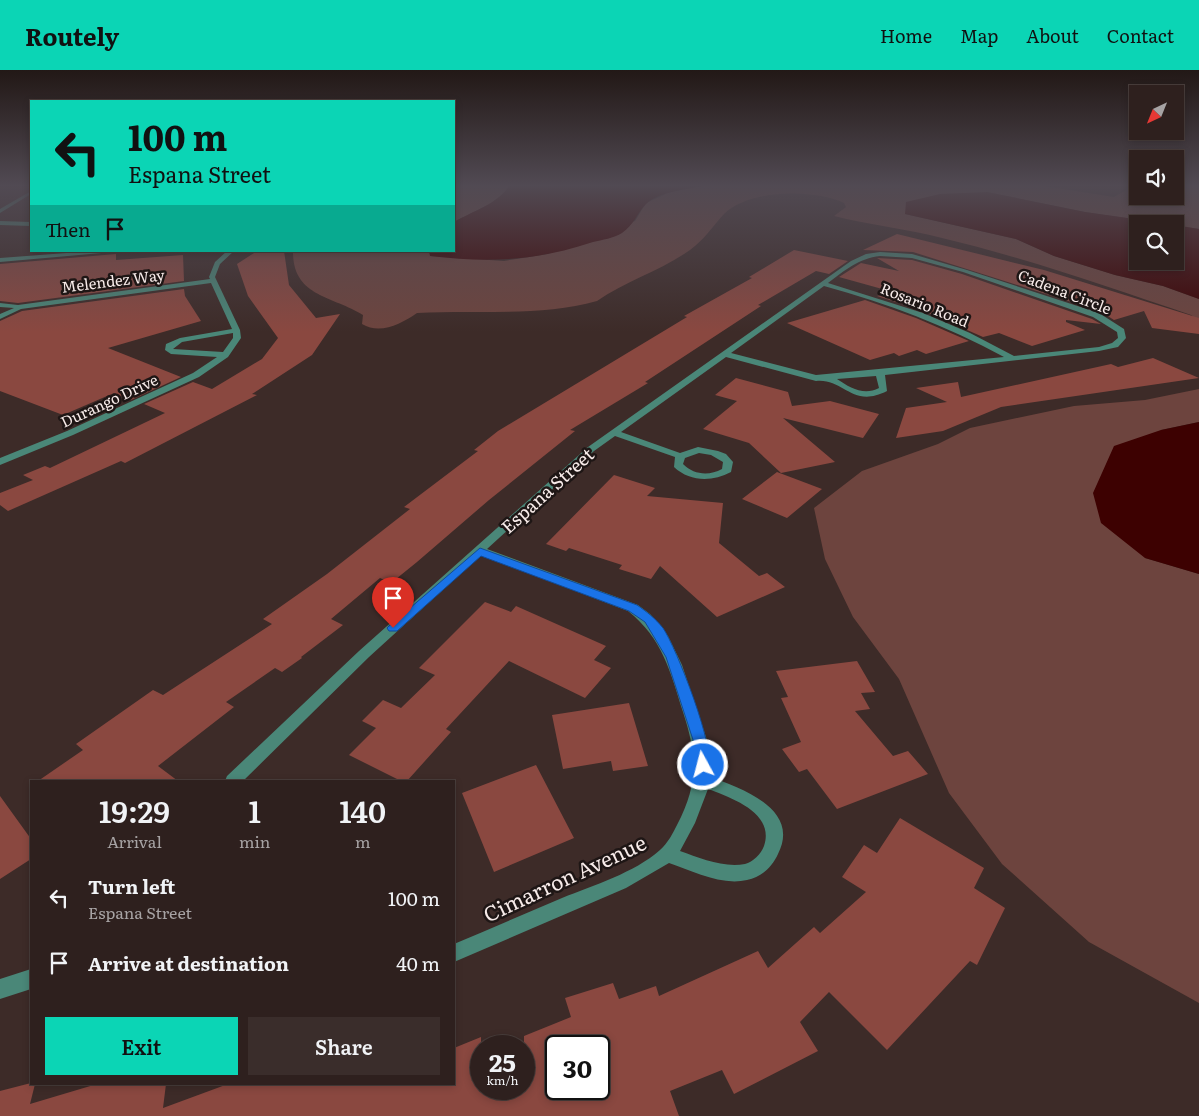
<!DOCTYPE html>
<html lang="en">
<head>
<meta charset="utf-8">
<style>
  body { margin:0; font-family:Literata,serif; background:#3a2d2b; color:#f1f3f6; height:100vh; display:flex; flex-direction:column; font-size:19px; white-space:nowrap }
  * { box-sizing:border-box; margin:0 }
  p { font-size:16px; color:#a7a3a4 }
  .icon { flex:none; width:28px; height:28px; fill:none; stroke:currentColor; stroke-width:2; stroke-linecap:round; stroke-linejoin:round }
  .map { position:relative; flex:1; overflow:hidden }
  .drawer { position:absolute; left:30px; top:710px; width:425px; height:305px; display:flex; flex-direction:column; background:#2e201e; border-radius:0px; box-shadow:0 2px 8px #0003,0 0 0 1px #493e3c }
  .drawer>* { flex:none }
  .guide { position:absolute; left:30px; top:30px; width:425px; height:152px; border-radius:0px; box-shadow:0 2px 8px #0003,0 0 0 1px #493e3c; background:#0bd5b5; color:#111; overflow:hidden }
  .needle { width:32px; rotate:223deg }
  .controls { position:absolute; left:1129px; top:15px; display:grid; gap:10px }
  .controls a { display:grid; place-items:center; width:55px; height:55px; border-radius:0px; background:#2e201e; box-shadow:0 2px 8px #0003,0 0 0 1px #493e3c; font-size:25px }
  .speed { position:absolute; left:470px; top:965px; display:flex; gap:10px; font-size:25px; font-weight:700; text-align:center }
  .speed>* { display:grid; place-content:center; width:65px; height:65px; border-radius:50%; background:#2e201e; box-shadow:0 2px 8px #0003,0 0 0 1px #493e3c; line-height:1 }
  .speed small { font-size:12px; font-weight:400 }
  .speed .limit { border:2px solid #111; border-radius:8px; background:#fff; color:#111 }
  .pin { position:absolute; display:grid; place-items:center; width:42px; height:42px; color:#fff; margin:-51px -21px; border-radius:50% 50% 50% 0; rotate:-45deg; box-shadow:0 0 5px #0007 }
  .pin .icon { rotate:45deg }
  .me { position:absolute; width:55px; margin:-28px; rotate:353deg; stroke-linejoin:round; filter:drop-shadow(0 0 4px #0008) }
  .turn { display:flex; align-items:center; gap:18px; height:105px; padding:0 15px; font-size:22px }
  .turn .icon { width:65px; height:65px; stroke-width:2.5 }
  .turn b { display:block; font-size:35px; line-height:42px }
  .then { display:flex; align-items:center; height:48px; padding:0 15px; background:#0003; gap:10px; font-size:19px }
  .eta { display:flex; justify-content:space-evenly; align-items:center; height:85px; text-align:center }
  .eta b { font-size:30px; font-weight:600; line-height:35px }
  .action { display:flex; gap:10px; margin-top:auto; padding:10px 15px }
  .action a { flex:1; height:58px; border-radius:0px; background:#0bd5b5; color:#111; font-size:20px; font-weight:600; line-height:58px; text-align:center }
  .action a+a { background:#3a2d2b; color:#f1f3f6 }
  ul { padding:0; list-style:none }
  li { display:flex; align-items:center; gap:15px; height:65px; padding:0 15px }
  li div { flex:1 }
  li b { display:block; font-size:19px }
  li em { font-style:normal }
  header { display:flex; align-items:center; gap:30px; box-sizing:border-box; height:70px; padding:0 25px; background:#0bd5b5; color:#111 }
  header strong { font-size:24px }
  nav { display:flex; gap:28px; margin-inline-start:auto; font-size:18px }
  .map>svg:first-child { display:block }
</style>
</head>
<body>
<header>
<strong>Routely</strong>
<nav><a>Home</a><a>Map</a><a>About</a><a>Contact</a></nav>
</header>
<div class="map">
<svg width="1199" height="1046" viewBox="0 0 1199 1046">
  <rect width="100%" height="100%" fill="#3d2b28"/>
  <path fill="#6d443e" d="M454,115h56c-12,19 -37,26 -56,37z
    M707,115h331l76,12 21,-12h2l1,11h37v-11h24v44l-114,-17 -98,-20 -82,22 111,25 38,17 61,19 48,11 36,13v22l-8,-6c-82,-28 -165,-57 -249,-77 -35,-9 -72,-13 -108,-22l12,-9 -2,-4c-29,-14 -95,-14 -120,11 -11,12 -20,26 -34,36 -28,20 -64,31 -93,51 -57,16 -121,9 -180,12 -16,11 -37,22 -55,11l1,-9c-30,-19 -70,-18 -70,-63l5,-1h131l2,5 73,5 44,-7 87,-33 11,-18 24,-11z
    M1199,319v33l-38,8 -16,128 54,16v429l-110,-61 -87,-78 -53,-71 -50,-114 -46,-62 -28,-58 -11,-51 48,-37 76,-27 32,-16 104,-22 71,-6z"/>
  <path fill="#3d0101" d="M510,115h197c-17,4 -48,6 -61,19 -9,9 -12,21 -24,29 -8,5 -20,7 -29,9 -57,19 -104,21 -163,14l-1,-5h25v-29c19,-11 44,-18 56,-37z
    M987,122l98,20 85,12h-32v37h37v-36l24,4v70l-36,-13 -48,-11 -61,-19 -38,-17 -111,-25 1,-12 34,-8z
    M1199,352v152l-54,-16 -44,-35 -8,-30 21,-47 47,-16z"/>
  <path fill="#8a4840" fill-rule="evenodd" d="M897,164l147,36 155,48v16l-47,-6 -8,-17 -30,9 -14,-9 -187,-59 -50,-2z
    M794,180l54,11 -19,13 -13,-3 -58,34 3,1 -116,76 3,1 -78,47 5,1 -86,69 -72,62 -26,21 -11,-5 -49,41 12,6 -42,32 1,1 -20,14 -7,-4 -49,34 8,5 -76,59 20,15h-140l45,-31 -7,-6 77,-54 10,5 109,-71 -9,-5 64,-45 83,-65 -6,-2 74,-56 -4,-1 24,-19 189,-114 -3,-1 68,-38 -3,-1z
    M257,181h27l5,34 27,33 24,-4 -28,41 -60,39 5,1 -132,68 -4,-2 -113,50 -8,-6v-12l33,-13 -10,-5 22,-9 5,2 115,-55 -21,-9 49,-22 19,7 50,-30 16,-21 -30,-42 -11,-32z
    M116,184v6l67,-5 1,26 -166,22 -18,-2v-37z
    M877,188l35,2 50,14 130,45 9,5 -35,-4v2l19,8 -53,16 -33,-13 -16,4 -59,-26 -47,-15 16,-4 -54,-15 22,-14 38,8z
    M184,219l1,7 16,25 -93,27 73,29 -50,23 -17,-7 -51,22 -63,-24v-70l22,-10z
    M865,230l51,18 53,23 -43,13 -9,-4 -18,6 -5,-3 -24,7 -83,-37z
    M1153,288l46,20 -198,29 -58,24 -47,7 10,-30 41,-6 -31,-14 42,-6 3,15 150,-33 7,3z
    M736,308l52,14 4,14 38,-5 49,13 -16,24 -80,-20 52,44 -54,11 -32,-30 -46,-14 34,-28 -22,-6z
    M777,402l45,17 -35,29 -45,-19z
    M614,405l41,13 -8,8 76,7 -4,40 40,33 8,-3 18,14 -68,30 -57,-51 -9,13 -32,-10 3,-4 -53,-17 -3,3 -20,-7z
    M485,532l26,10 5,-6 90,40 -12,14 17,8 -26,30 -76,-37 -63,68 5,3 -44,49h-6l-52,-26 27,-27 -14,-7 21,-21 18,8 34,-33 -16,-7z
    M857,591l18,31 -14,1 9,16 -15,2 38,45 15,-5 20,23 -91,35 -30,-40 -8,3 -17,-23 19,-7 -20,-44 7,-1 -12,-26z
    M629,633l19,63 -35,5 -2,-10 -48,8 -11,-54z
    M536,695l38,73 -80,34 -32,-79z
    M0,726l31,43v20l-31,20z
    M900,748l84,50 -10,20 31,20 -28,57 -7,-4 -83,89 -58,-58 -29,30 18,29 -84,43 -12,-24 -52,21 9,25h-679v-25l31,-8 4,1 -5,20 67,-20h69l-3,24 65,-24h226v-36l27,-11v52h43v-53l47,-19 -6,-19 48,-15 6,16 37,-13 3,10 99,-45 10,17 46,-41 6,6 46,-41 -24,-15 22,-32 13,8zM556,976h43v43h-43z"/>
  <g fill="none" stroke-linecap="round" stroke-linejoin="round">
    <path fill="#4a8778" fill-rule="evenodd" d="M31,121v3l-31,19v-4z
      M0,151l31,1v4l-31,-1z
      M93,181h31l-124,11v-4z
      M227,181h7l-14,13 -5,13 25,53 1,8 -13,19 -29,20 -126,58 -73,30v-7l67,-27 126,-58 24,-16 -46,-3 -6,-4 1,-6 14,-6 52,-9 -21,-46 -190,26 -21,10v-5l14,-6 -14,-1v-4l18,2 192,-26 -1,-2 6,-15zM233,263v5l-10,14 -50,-3 9,-7z
      M880,182l32,2 55,16 132,43 25,16 2,9 -8,9 -19,4 -214,24 2,16c-35,18 -43,-13 -71,-10l-90,-24 -105,75 59,21 18,-6 20,4 8,3 7,8 -2,10c-19,10 -41,10 -57,-5l1,-10 -60,-21 -21,15 -107,98 151,56 12,9 18,22 14,29 25,75 4,25 -1,12c31,11 91,32 68,77 -6,13 -16,23 -31,26 -26,6 -54,-9 -78,-17l-43,25 -172,74v-18c36,-15 72,-31 108,-46 32,-13 72,-25 98,-48 8,-7 13,-17 17,-25 22,-42 20,-70 6,-113 -13,-41 -20,-73 -55,-101l-147,-56 -112,102 -126,124h-18l2,-5 132,-125 229,-204 263,-186 15,-7zM880,186l32,2 51,14 130,45 24,15 1,6 -6,5 -13,4 -85,9 -44,-23 -47,-20 -95,-30c16,-12 31,-25 52,-27zM824,216c63,17 123,40 180,71l-188,18 -85,-22zM876,306l3,12c-15,8 -29,0 -42,-9zM699,383l12,2 12,7 -1,7c-13,7 -28,6 -39,-5l2,-6zM708,719c24,9 67,24 56,57 -3,8 -11,16 -19,18 -22,4 -45,-6 -65,-13l15,-28z
      M31,899v20l-31,10v-20z"/>
  </g>
  <linearGradient id="sky" x2="0" y2="1"><stop stop-color="#221816"/><stop offset="0.44" stop-color="#514a53"/><stop offset="1" stop-color="#514a53" stop-opacity="0"/></linearGradient>
  <rect width="1199" height="262" fill="url(#sky)"/>
  <path fill="#1a73e8" stroke="#114b97" d="M480,478l157,57c10,7 18,13 26,23 13,19 54,123 45,141h-10l-2,-20 -30,-92 -21,-35 -16,-11 -148,-55 -84,75h-8l-2,-3 2,-2z"/>
  <g text-anchor="middle" dominant-baseline="central" stroke-width="5" stroke-linejoin="round" paint-order="stroke">
    <g font-size="15" fill="#f7ebe9" stroke="#1e1615">
      <text transform="translate(113 210) rotate(-7)">Melendez Way</text>
      <text transform="translate(1065 221) rotate(21)">Cadena Circle</text>
      <text transform="translate(925 234) rotate(22)">Rosario Road</text>
      <text transform="translate(109 330) rotate(-25)">Durango Drive</text>
    </g>
    <g font-size="18" fill="#f7ebe9" stroke="#1e1615">
      <text transform="translate(547 420) rotate(-42)">Espana Street</text>
    </g>
    <g font-size="21" fill="#f7ebe9" stroke="#1e1615">
      <text transform="translate(564 807) rotate(-25)">Cimarron Avenue</text>
    </g>
  </g>
</svg>
<div class="controls">
<a><svg class="needle" viewBox="-14 -14 28 28"><path d="M0-13l5 13h-10z" fill="#e53935"/><path d="M0 13l5-13h-10z" fill="#a7a3a4"/></svg></a>
<a><svg class="icon" aria-label="sound" viewBox="0 0 24 24"><path d="M4 9h4l5-4v14l-5-4H4zM17 9q2 3 0 6"/></svg></a>
<a><svg class="icon" aria-label="search" viewBox="0 0 24 24"><circle cx="10" cy="10" r="6"/><path d="M15 15l6 6"/></svg></a>
</div>
<div class="speed"><div>25<small>km/h</small></div><div class="limit">30</div></div>
<div class="pin" style="left:393px;top:558px;background:#d93025"><svg class="icon" aria-label="arrive" viewBox="0 0 24 24"><path d="M6 21V4h12l-3 4 3 4H6"/></svg></div>
<svg class="me" style="left:703px;top:695px" viewBox="-20 -20 40 40"><circle r="17" fill="#1a73e8" stroke="#fff" stroke-width="3"/><path d="M0-11L8 9 0 5-8 9z" fill="#fff"/></svg>
<div class="guide">
<div class="turn"><svg class="icon" aria-label="left" viewBox="0 0 24 24"><path d="M17 20v-9H6M10 6l-5 5 5 5"/></svg><div><b>100 m</b>Espana Street</div></div>
<div class="then">Then<svg class="icon" aria-label="arrive" viewBox="0 0 24 24"><path d="M6 21V4h12l-3 4 3 4H6"/></svg></div>
</div>
<section class="drawer">
<div class="eta">
<div><b>19:29</b><p>Arrival</p></div>
<div><b>1</b><p>min</p></div>
<div><b>140</b><p>m</p></div>
</div>
<ul>
<li><svg class="icon" aria-label="left" viewBox="0 0 24 24"><path d="M17 20v-9H6M10 6l-5 5 5 5"/></svg><div><b>Turn left</b><p>Espana Street</p></div><em>100 m</em></li>
<li><svg class="icon" aria-label="arrive" viewBox="0 0 24 24"><path d="M6 21V4h12l-3 4 3 4H6"/></svg><div><b>Arrive at destination</b></div><em>40 m</em></li>
</ul>
<div class="action"><a>Exit</a><a>Share</a></div>
</section>
</div>
</body>
</html>
